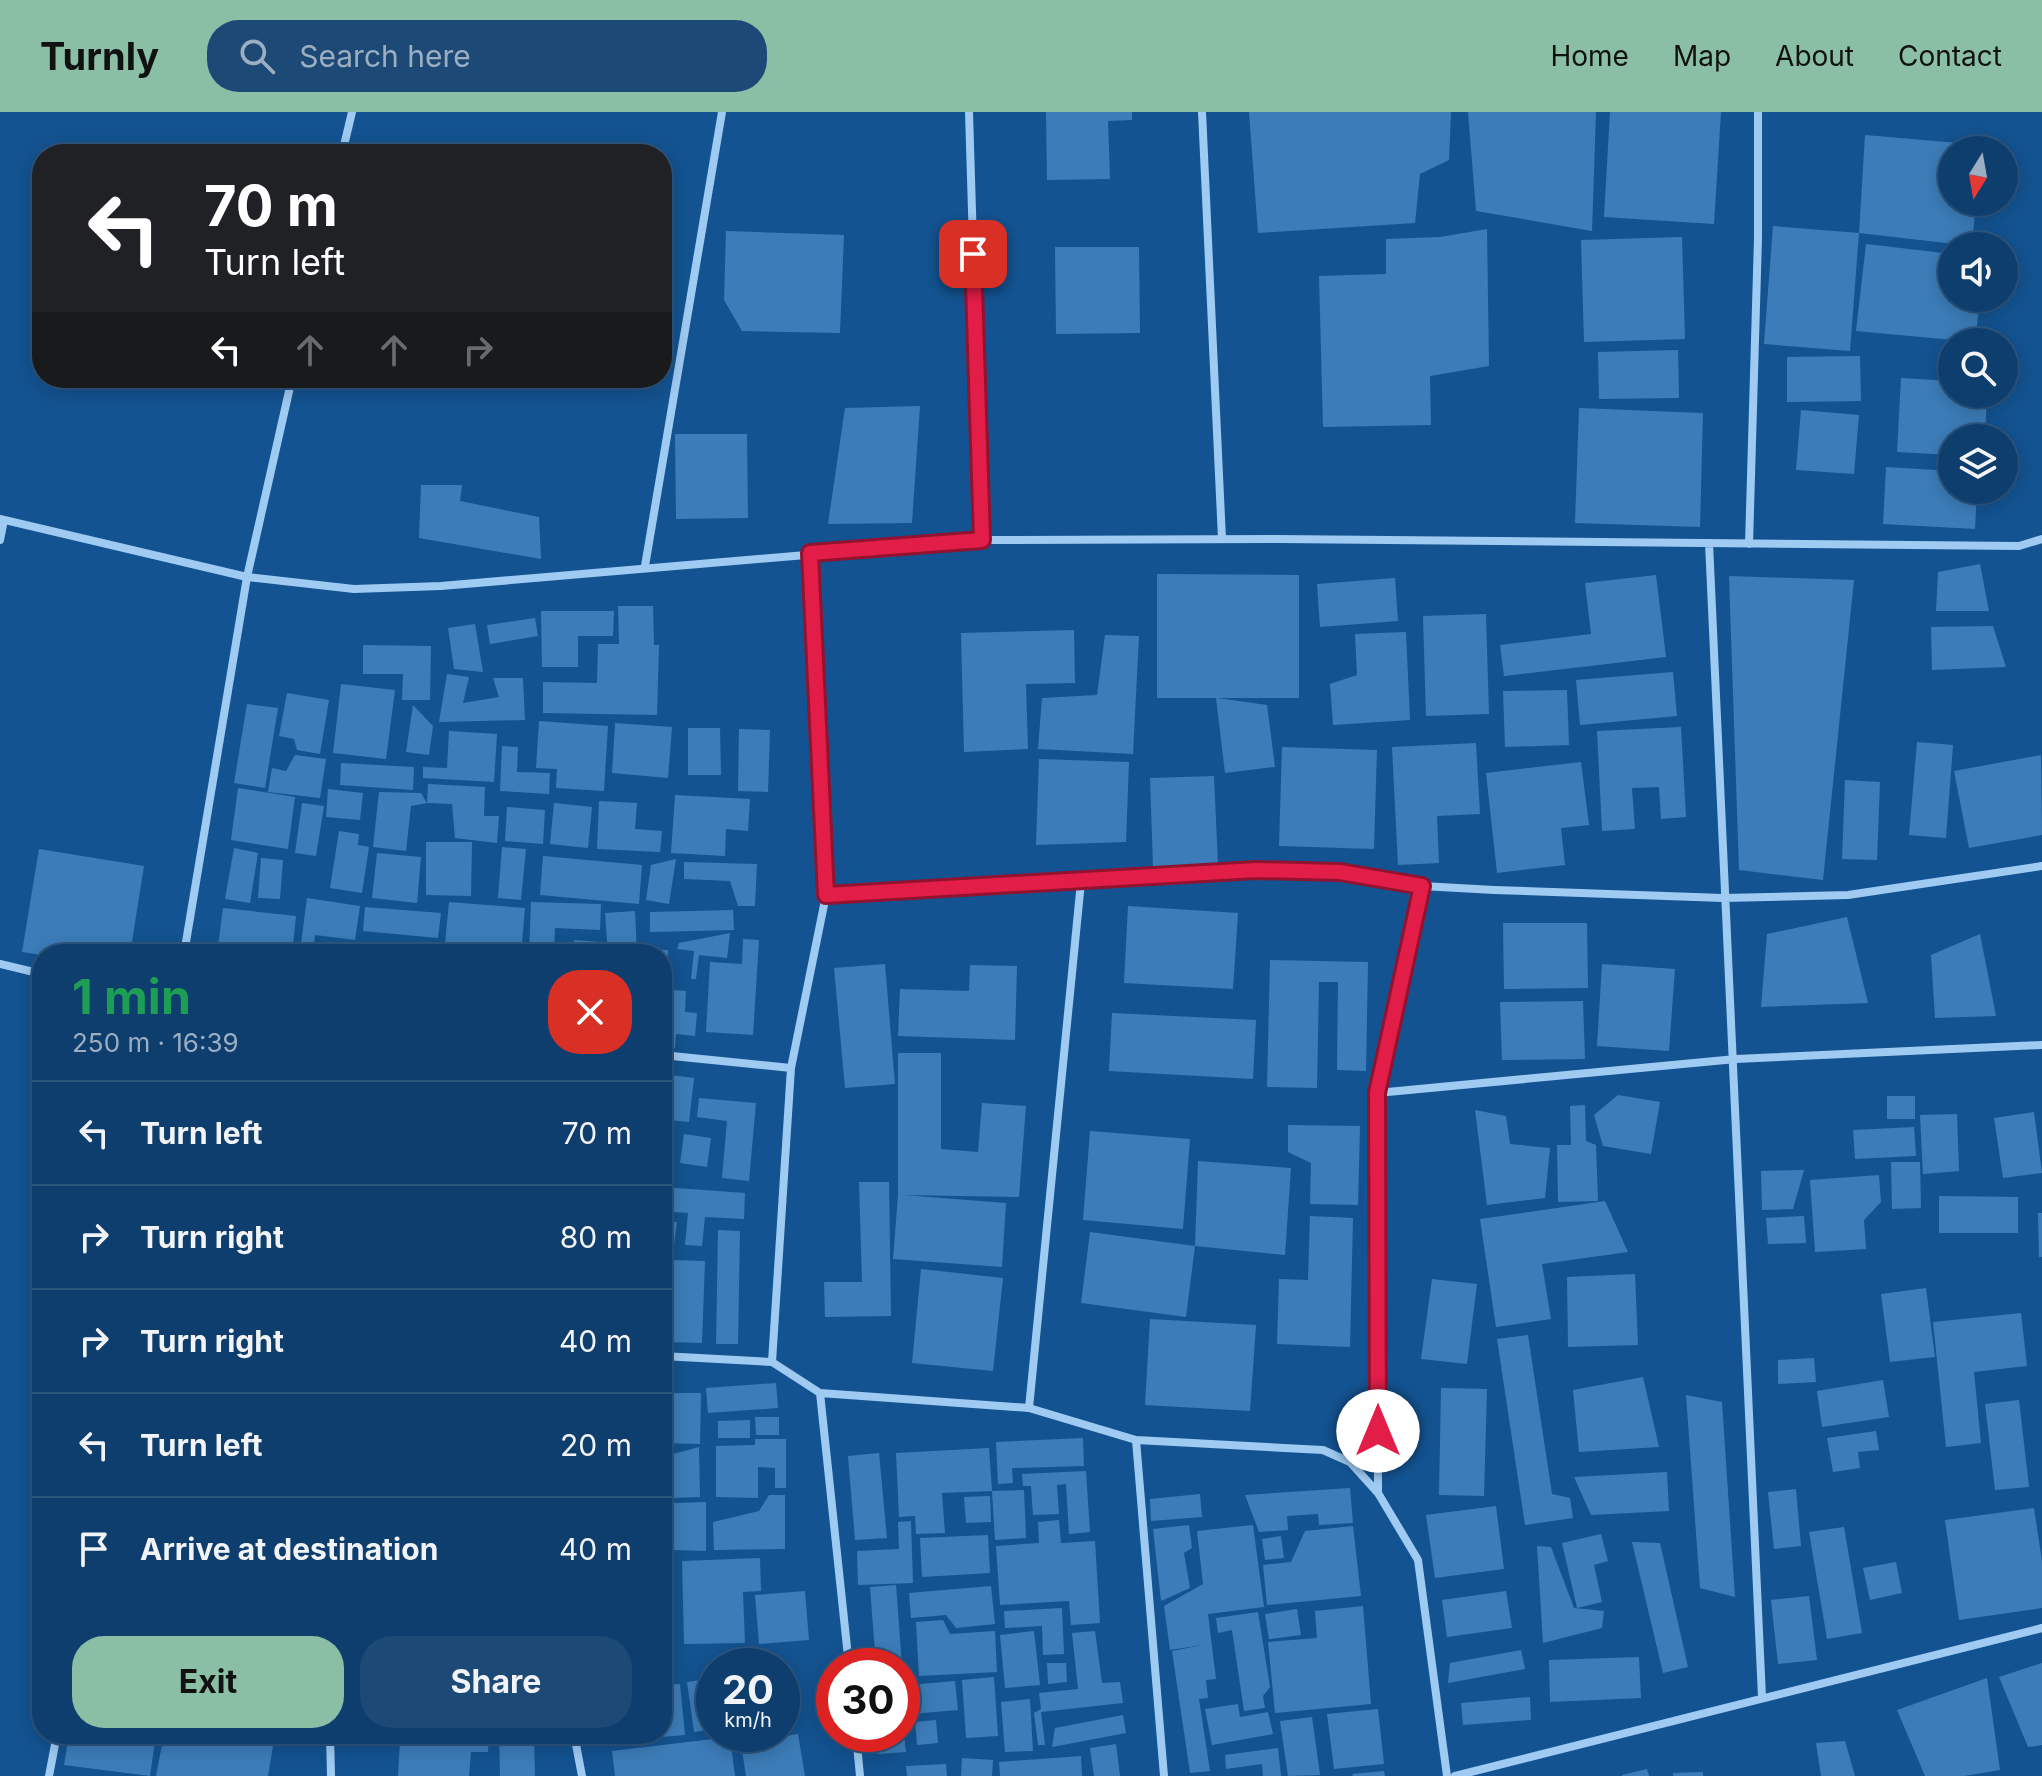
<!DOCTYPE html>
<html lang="en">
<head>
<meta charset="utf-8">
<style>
  body { margin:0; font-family:Inter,sans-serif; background:#1c4975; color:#f1f3f6; height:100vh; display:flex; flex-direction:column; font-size:30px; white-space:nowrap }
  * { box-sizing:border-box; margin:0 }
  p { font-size:26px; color:#9baec2 }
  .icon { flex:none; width:44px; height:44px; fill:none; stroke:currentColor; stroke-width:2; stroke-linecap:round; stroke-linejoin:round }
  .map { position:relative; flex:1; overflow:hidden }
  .details { position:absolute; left:32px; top:832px; width:640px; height:800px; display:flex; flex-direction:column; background:#0e3e6d; border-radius:32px; box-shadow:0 4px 20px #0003,0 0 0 2px #2e5780 }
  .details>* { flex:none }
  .top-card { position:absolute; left:32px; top:32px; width:640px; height:244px; border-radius:32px; box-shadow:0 4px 20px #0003,0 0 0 2px #2e5780; background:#202124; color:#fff; overflow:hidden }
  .needle { width:52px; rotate:191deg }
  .buttons { position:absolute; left:1938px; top:24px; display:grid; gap:16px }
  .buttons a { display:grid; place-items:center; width:80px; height:80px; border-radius:50%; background:#0e3e6d; box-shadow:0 4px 20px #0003,0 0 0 2px #2e5780; font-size:40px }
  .speed { position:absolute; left:696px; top:1536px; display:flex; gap:16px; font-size:40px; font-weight:700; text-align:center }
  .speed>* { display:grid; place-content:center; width:104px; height:104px; border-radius:50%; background:#0e3e6d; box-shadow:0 4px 20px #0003,0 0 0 2px #2e5780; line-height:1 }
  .speed small { font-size:20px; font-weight:400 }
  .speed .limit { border:12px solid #d22; background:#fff; color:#111 }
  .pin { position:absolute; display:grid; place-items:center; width:68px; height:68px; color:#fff; margin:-34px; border-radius:16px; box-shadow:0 4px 12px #0006 }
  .me { position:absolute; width:88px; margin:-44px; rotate:0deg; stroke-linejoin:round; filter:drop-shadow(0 0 6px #0008) }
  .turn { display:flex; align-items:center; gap:28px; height:168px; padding:0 40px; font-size:36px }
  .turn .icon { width:104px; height:104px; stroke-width:2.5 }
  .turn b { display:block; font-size:56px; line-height:68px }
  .lanes { display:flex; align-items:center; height:76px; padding:0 40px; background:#0003; justify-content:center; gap:40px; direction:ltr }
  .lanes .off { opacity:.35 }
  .round { display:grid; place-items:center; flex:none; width:84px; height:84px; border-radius:32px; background:#1c4975 }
  .summary { display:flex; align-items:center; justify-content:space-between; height:136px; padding:0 40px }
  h1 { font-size:48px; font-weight:700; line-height:60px; color:#1e9e55 }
  .cta { display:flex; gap:16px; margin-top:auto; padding:16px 40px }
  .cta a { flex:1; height:92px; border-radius:32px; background:#8abfa5; color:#111; font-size:32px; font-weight:700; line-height:92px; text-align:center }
  .cta a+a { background:#1c4975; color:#f1f3f6 }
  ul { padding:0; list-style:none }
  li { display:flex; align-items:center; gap:24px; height:104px; padding:0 40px; border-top:2px solid #2e5780 }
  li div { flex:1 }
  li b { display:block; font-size:30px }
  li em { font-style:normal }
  header { display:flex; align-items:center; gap:48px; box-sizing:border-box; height:112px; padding:0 40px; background:#8abfa5; color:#111 }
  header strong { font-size:38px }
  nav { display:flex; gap:44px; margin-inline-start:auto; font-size:28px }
  .search { width:560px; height:72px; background:#1c4975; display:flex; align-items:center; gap:20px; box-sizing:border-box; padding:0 28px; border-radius:32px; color:#9baec2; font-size:30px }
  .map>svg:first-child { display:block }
</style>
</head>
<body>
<header>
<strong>Turnly</strong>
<div class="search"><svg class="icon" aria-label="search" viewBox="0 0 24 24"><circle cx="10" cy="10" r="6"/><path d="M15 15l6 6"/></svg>Search here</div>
<nav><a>Home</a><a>Map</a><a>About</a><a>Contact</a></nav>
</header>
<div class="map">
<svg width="2042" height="1664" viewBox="0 0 2042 1664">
  <rect width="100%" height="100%" fill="#135391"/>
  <path fill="#3c7db9" d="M1046,0h86v8l-24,1 2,58 -63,1z
    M1249,0h202l-2,48 -29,14 -5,49 -157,10z
    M1468,0h128l-4,119 -116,-20z
    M1610,0h111l-7,112 -110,-7z
    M1865,23l116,10v5h-29v52h24l-4,44 -113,-13z
    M1773,114l86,7 -9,118 -86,-7z
    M1487,117l2,137 -59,10 1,49 -108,2 -4,-151 67,-2v-35l54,-2z
    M726,119l118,4 -4,98 -98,-2 -18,-31z
    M1682,125l3,102 -101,3 -3,-102z
    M1866,132l86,10v44h28l-5,44 -119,-11z
    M1055,135h84l1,86 -84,1z
    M1678,238l1,48 -80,1 -1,-47z
    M1860,244l1,45 -74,1v-45z
    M1901,266l51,3v13h35l-2,44h-33v17l-55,-3z
    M920,294l-8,117 -84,1 17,-116z
    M1579,296l124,5 -3,114 -125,-4z
    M1801,298l58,5 -5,59 -58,-4z
    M675,322h72l1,84 -72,1z
    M1886,355l66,4v19h25l-2,39 -92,-5z
    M421,373h41l-2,16 79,16 2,42 -122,-21z
    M1980,452l9,47h-53l2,-39z
    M1157,462l142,1v123h-82l50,7 8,62 -50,6 -9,-75h-59z
    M1656,463l10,82 -162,19 -4,-31 91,-11 -6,-51z
    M1729,464l125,4 -31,300 -84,-10z
    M1395,466l3,43 -78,6 -3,-43z
    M618,494h35l1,39h5l-2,70 -114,-2v-31l54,1 1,-39h21z
    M541,499h73l-1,25h-35v31h-36z
    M1486,502l3,100 -63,2 -3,-100z
    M535,506l3,18 -48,8 -3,-19z
    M475,512l8,48 -29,-3 -6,-41z
    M1993,514l13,41 -74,3 -1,-43z
    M1074,518l1,53 -49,1 2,65 -64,3 -3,-119z
    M1406,520l4,88 -77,5 -3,-41 27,-9 -2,-41z
    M1105,523l34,1 -6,118 -95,-5 4,-51 55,-3z
    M363,533l68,1 -1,54h-28l1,-26h-40z
    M1673,560l4,44 -97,9 -4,-45z
    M447,562l22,3 -6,26 36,-6 -6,-19h30l2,42 -86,2z
    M341,572l54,6 -9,69 -53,-6z
    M1567,578l2,55 -64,2 -2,-56z
    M287,581l42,7 -9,54 -23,-4 -3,-11 -15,-3z
    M247,592l31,4 -13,80 -31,-5z
    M413,593l20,21 -4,29 -23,-3z
    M539,609l69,5 -4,65 -48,-3 1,-19 -21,-1z
    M615,611l57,4 -4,51 -56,-5z
    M1681,615l5,90 -25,2 -2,-32 -27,1 3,41 -33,2 -5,-100z
    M688,616h32l1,47h-33z
    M739,617l31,1 -2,62 -30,-1z
    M449,619l48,3 -3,48 -71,-4v-11l24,1z
    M1917,630l36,3 -7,93 -37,-3z
    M1476,631l4,71 -43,2 2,47 -41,2 -6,-118z
    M502,634l16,1 -1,25 33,1 -1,21 -49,-3z
    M1282,635l95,3 -3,99 -95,-3z
    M295,643l31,4 -6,39 -52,-6 4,-24 14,3z
    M2041,643l1,80 -73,13 -15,-77z
    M1039,647l90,3 -3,80 -90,3z
    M1581,650l8,63 -28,3 4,37 -68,8 -11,-100z
    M341,651l73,4 -1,23 -73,-5z
    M1214,664l4,89 -65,2 -3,-89z
    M1845,668l35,2 -3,78 -35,-1z
    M428,672l57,3 -1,29h15l-2,27 -42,-5 -3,-34 -25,-1 -16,3 -5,45 -33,-4 6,-55 42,1 6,10z
    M238,676l57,9 -7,52 -57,-9z
    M328,677l35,4 -3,27 -34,-3z
    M675,683l75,4 -2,32 -22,-2 -1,27 -54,-3z
    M599,689l38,2 -2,26 27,2 -2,21 -63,-3z
    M302,691l22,3 -8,50 -21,-3z
    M554,691l38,4 -4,41 -38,-4z
    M507,695l38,3 -2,34 -38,-3z
    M339,719l20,3 -1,11 11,2 -7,46 -32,-5z
    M426,730h46l-1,54 -45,-1z
    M502,735l24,2 -5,51 -23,-2z
    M234,736l24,5 -8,50 -25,-4z
    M39,737l105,17 -14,88 -88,1 -20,-3z
    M377,741l44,4 -4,46 -45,-5z
    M543,744l99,9 -3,39 -99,-9z
    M261,746l22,2 -3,39 -22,-1z
    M676,747l-7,45 -23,-4 5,-35z
    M684,750l73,2 -2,42h-17l-8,-25 -46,-2z
    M307,786l53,8 -5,34 -40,-5 -2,18 -13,-2z
    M449,790l76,6 -4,46h-28v-3l-21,-2v5h-28z
    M531,790l70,2 -1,26 -45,-2 -1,26h-25z
    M1128,794l110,7 -5,76 -109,-6z
    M365,795l76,6 -3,25 -75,-7z
    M223,796l73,8 -4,38h-75z
    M733,798l1,20 -84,2v-20z
    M635,799l2,43h-29l-3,-41z
    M1847,805l21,86 -107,4 6,-73z
    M1503,811h84l1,65 -84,1z
    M730,821l-3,25 -28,-3 -3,24h-5l3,-28 -17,-2 2,-6z
    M1980,822l16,82 -61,2 -4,-63z
    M743,827l16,1 -6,95 -47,-3 4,-70 32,2z
    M574,828l27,2 -1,12h-27z
    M643,837l25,1 -3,56h-3v-52h-19z
    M1270,848l98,2 -2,109 -29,-1 1,-88h-19l-2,106 -50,-1z
    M885,852l10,120 -50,4 -11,-120z
    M1602,852l73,5 -6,82 -72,-5z
    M970,853l47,1 -2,74 -117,-4 2,-47 69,2z
    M674,878l12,1 -1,21 12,1 -2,23 -19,-2 -1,14 -13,-1v-32l9,1z
    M1583,889l2,58 -83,1 -2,-58z
    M1112,901l144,7 -3,59 -144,-8z
    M898,941h43v96l37,3 4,-49 44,3 -7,91 -115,-2 102,8 -4,64 -109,-8 5,-64z
    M662,962l32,4 -5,44 -21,-2 -4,36z
    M1618,983l42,7 -9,52 -48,-8 -9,-31z
    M1887,984h28v23h-28z
    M699,986l57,5 -7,78 -27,-3 5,-57 -30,-4z
    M1585,993l1,36 10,4 2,56 -40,1 -1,-57h14l-1,-39z
    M1475,998l31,6 4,28 40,4 -5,50 -58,7z
    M2034,1000l8,61 -39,5 -9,-60z
    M1957,1002l2,57 -36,3 -3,-59z
    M1288,1013l72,1 -2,79 -48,-1 1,-41 -23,-11z
    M1914,1015l2,29 -61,3 -2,-29z
    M1090,1019l100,8 -7,90 -100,-9z
    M684,1022l27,4 -4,29 -27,-4z
    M1198,1049l93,7 -6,87 -90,-9z
    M1891,1050h29l1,46 -29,1z
    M1804,1058l-11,39 -31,1 -1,-39z
    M1879,1063l2,27 -17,18 2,29 -51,3 -5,-72z
    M859,1070h30l2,134 -66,1 -1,-35h38z
    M662,1075l83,6 -1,26 -39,-2 -3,29 -17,-1 3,-32 -26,-2z
    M1939,1084l79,1v36h-79z
    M1605,1089l23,51 -86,12 9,55 -55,8 -16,-108z
    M2038,1101h4v44h-3z
    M1310,1104l43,2 -3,129 -73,-3 2,-65 29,1z
    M1804,1104l2,27 -38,1 -2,-26z
    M662,1109l15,1 -4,31 -11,-1z
    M718,1118l22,1 -2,113h-22z
    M1090,1120l105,14 -9,71 -105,-14z
    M672,1148l33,1 -3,82 -33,-1z
    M921,1157l82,9 -10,93 -81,-8z
    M1635,1162l3,71 -70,2 -1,-70z
    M1432,1167l45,5 -10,80 -46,-5z
    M1926,1176l9,69 -45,5 -9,-68z
    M2021,1201l6,53 -53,6 7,71 -35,4 -13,-125z
    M1150,1207l106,6 -6,86 -105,-6z
    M1528,1223l24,159 18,4 3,20 -48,7 -28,-186z
    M1814,1246l2,24 -38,2v-24z
    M1643,1265l16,70 -80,5 -6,-62z
    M1883,1268l6,37 -67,10 -5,-36z
    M776,1271l2,25 -70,5 -2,-25z
    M1441,1276l46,1 -3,107 -45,-1z
    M672,1281h29l-1,51 -38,-1v-30h10z
    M1686,1283l36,7 13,195 -35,-9z
    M2019,1288l10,87 -34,3 -10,-86z
    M755,1305h24v18h-23z
    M750,1308v18h-32v-17z
    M1876,1319l3,19 -21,2 2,16 -27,4 -6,-34z
    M1083,1326l1,28 -72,2 1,15 -15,1 -2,-42z
    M755,1327h31v49h-11v-20l-17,-1v31l-42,-1v-51l39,-1z
    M699,1335l1,50 -27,1v-44z
    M989,1336l3,43 32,-1 2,48 -31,2 -3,-49 -50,2 3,40 -29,1 -1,-18 -16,1 -3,-64z
    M879,1341l8,85 -32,2 -7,-84z
    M662,1347h4l2,41h-6z
    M1086,1359l4,61 -21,2 -3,-50 -9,1 2,29 -26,1 -2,-29h-8l-1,-12z
    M1667,1360l2,39 -78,4 -17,-38z
    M1350,1376l3,35 -34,2 -1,-11 -31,2 1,14 -29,2 -14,-37z
    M1796,1377l5,57 -27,3 -6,-57z
    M1200,1382l2,23 -51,4 -1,-22z
    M769,1383h16v54l-71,1 -1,-28 46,-11z
    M990,1384l1,26 -25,1 -2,-26z
    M706,1390v49l-32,-1v-47z
    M662,1393h6l4,104 -10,-1z
    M1496,1394l8,63 -69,9 -9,-63z
    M2034,1396l8,53v47l-83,12 -14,-100z
    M1059,1408l2,23 34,-2 5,82 -29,2 -2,-24 -69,4 -4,-59 43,-3 -1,-21z
    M911,1409l2,62 -55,2 -1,-34 42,-2 -1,-27z
    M1189,1413l3,23 -8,5 6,35 -29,13 -8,-72z
    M1253,1413l11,82 -56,7 8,65 -10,1 2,18 -9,1 11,72 -20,2 -18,-122 30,-6 -32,5 -6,-44 39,-22 -6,-53z
    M1353,1414l8,70 -94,9 -4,-40 28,-3 14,-31z
    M1844,1415l18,106 -35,6 -18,-107z
    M1601,1422l7,27 -14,4 8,37 -25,6 -15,-65z
    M988,1423l2,38 -68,4 -2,-39z
    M1281,1424l3,22 -19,2 -3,-21z
    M1632,1430l28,1 28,124 -25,6z
    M1537,1434l14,1 23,61 30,3 -2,17 -59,15z
    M760,1446l1,33 -18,1 2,51 -61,1 -2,-83z
    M1896,1450l6,31 -32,7 -7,-32z
    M896,1473l6,81h-26l-6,-79z
    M991,1474l4,38 -39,4 -10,-13 -35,3 -2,-25z
    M805,1479l4,49 -50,4 -4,-49z
    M1506,1479l6,37 -65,9 -5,-37z
    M1809,1484l8,64 -39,4 -7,-64z
    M1363,1494l8,98 -96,9 -7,-71 49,-4 -2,-27z
    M1062,1496l2,46 -21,1 -1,-29 -37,2 -1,-17z
    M1297,1497l4,26 -32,4 -4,-25z
    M1258,1500l12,75 -7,9 2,12 -21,3 -12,-81 -14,3 -2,-15z
    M662,1506h10v40h-10z
    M943,1508l7,14 45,-3 2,41 -78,4 -3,-54z
    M1034,1519l6,54 -35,3 -5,-53z
    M1095,1519l7,52 18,-1 3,21 -82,9 4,33h-7l-4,-32 7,-4 -2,-16 39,-4 -6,-56z
    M1521,1538l4,19 -77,14 2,-20z
    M1639,1545l2,41 -91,4 -1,-42z
    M1047,1551h19l1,19 -19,2z
    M2042,1551v82l-14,2 -29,-70z
    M786,1553l7,63 -11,1v-64z
    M994,1565l4,59 -32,2 -4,-58z
    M714,1566v51l-20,3 -7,-50z
    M1987,1566l13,92 -36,6h-39l-28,-66z
    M955,1569l3,29 -47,4 -2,-29z
    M680,1572l5,51 -23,2v-52z
    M1530,1585l1,23 -68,5 -2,-22z
    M1030,1587l3,52 -28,1 -4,-50z
    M1238,1592l2,13 28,-5 5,22 -61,11 -7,-36z
    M1378,1597l6,55 -50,5 -7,-55z
    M1123,1603l3,18 -74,14 3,-19z
    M1312,1605l8,58 -32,1 -8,-55z
    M936,1608l2,23 -21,2 -2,-23z
    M69,1622h87l-6,42 -86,-11z
    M164,1622h111l-7,42h-112z
    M347,1622h142l-1,18h-17l-2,24h-71l2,-36 -53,-3z
    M499,1622h35l1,42h-35z
    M606,1622h52v2l-51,7z
    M798,1622l7,42h-59l-5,-32z
    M877,1622h27l2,18 -28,2z
    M730,1625l5,39h-120l-3,-25z
    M1845,1629l10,35h-34l-5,-33z
    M1116,1632l4,32h-26l-4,-28z
    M1278,1636l3,28h-18l-1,-12 -36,5 -1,-14z
    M1081,1644l1,20h-82l-1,-14z
    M962,1646l31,2 -1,16h-31z
    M946,1652l1,12h-40l-1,-10z
    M1647,1657l2,7h-27v-1z
    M1384,1659l1,5h-32l-1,-2z
    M1703,1660v4h-30v-3z"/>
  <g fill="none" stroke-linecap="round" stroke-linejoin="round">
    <path stroke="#9fcaf2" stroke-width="8" d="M969,0l13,428
      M1202,0l20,427
      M342,42l10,-42
      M0,407l247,58 107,12 87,-3 541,-46 295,-1 742,7 23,-7
      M0,428l4,-20
      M1709,431l53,1154
      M1749,432l9,-306v-126
      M645,454l77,-454
      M826,783l430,-25 84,2 82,14 72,4 229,8 125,-3 194,-29
      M184,842l63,-377 45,-199
      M0,852l42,10
      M662,943l129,13
      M1377,981l359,-34 306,-14
      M662,1244l110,6 48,31 209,15 107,32 187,10 27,12 28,31 40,67 29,216
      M772,1250l19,-294 35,-173 -16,-342
      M820,1281l29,273
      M1029,1296l52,-526
      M1136,1328l28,336
      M1378,1380l-1,-399 45,-207
      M330,1622l1,42
      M574,1622l8,42
      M856,1622l4,42
      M49,1664l8,-42
      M1455,1664l587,-148"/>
  </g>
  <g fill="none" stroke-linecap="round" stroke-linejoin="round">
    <g stroke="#92132f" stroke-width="20">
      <path id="route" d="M973,142l9,286 -172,13 16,342 430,-25 84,2 82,14 -45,207 1,338"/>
    </g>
    <use href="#route" stroke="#e11d48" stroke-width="14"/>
  </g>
</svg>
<div class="buttons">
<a><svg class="needle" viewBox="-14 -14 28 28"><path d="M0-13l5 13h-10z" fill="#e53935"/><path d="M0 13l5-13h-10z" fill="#9baec2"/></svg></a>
<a><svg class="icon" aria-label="sound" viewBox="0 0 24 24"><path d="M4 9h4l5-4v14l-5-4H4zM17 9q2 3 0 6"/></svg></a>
<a><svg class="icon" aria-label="search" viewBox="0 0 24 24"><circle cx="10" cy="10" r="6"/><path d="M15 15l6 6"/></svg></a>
<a><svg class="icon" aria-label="layers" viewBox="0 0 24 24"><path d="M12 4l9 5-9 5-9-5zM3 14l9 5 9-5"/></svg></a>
</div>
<div class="speed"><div>20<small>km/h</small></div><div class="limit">30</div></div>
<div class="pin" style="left:973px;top:142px;background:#d93025"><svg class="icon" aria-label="arrive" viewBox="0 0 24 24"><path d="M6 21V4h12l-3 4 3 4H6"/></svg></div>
<svg class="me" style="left:1378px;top:1319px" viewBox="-20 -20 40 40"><circle r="19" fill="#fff"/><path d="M0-13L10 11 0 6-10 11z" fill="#e11d48"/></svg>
<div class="top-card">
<div class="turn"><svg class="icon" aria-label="left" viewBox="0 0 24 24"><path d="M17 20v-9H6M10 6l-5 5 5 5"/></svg><div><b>70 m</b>Turn left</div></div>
<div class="lanes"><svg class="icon" aria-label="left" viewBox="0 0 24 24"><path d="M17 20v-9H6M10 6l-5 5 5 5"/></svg><svg class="icon off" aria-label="ahead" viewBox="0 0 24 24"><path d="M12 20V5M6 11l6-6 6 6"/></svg><svg class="icon off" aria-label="ahead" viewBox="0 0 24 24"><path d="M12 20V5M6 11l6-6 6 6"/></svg><svg class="icon off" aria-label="right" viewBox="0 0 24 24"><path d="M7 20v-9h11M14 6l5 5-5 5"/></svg></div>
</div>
<section class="details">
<div class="summary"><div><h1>1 min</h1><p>250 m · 16:39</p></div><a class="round" style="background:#d93025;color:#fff"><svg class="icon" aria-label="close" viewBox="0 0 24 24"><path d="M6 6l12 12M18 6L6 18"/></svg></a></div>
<ul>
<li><svg class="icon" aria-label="left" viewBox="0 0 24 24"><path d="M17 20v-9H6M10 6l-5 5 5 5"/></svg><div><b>Turn left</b></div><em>70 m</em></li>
<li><svg class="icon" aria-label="right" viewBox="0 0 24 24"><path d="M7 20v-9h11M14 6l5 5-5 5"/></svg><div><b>Turn right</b></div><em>80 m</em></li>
<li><svg class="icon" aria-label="right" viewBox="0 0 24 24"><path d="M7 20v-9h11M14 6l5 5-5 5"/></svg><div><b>Turn right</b></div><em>40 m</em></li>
<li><svg class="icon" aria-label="left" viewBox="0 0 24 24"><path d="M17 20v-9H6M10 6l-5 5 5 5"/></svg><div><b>Turn left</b></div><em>20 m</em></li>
<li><svg class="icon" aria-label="arrive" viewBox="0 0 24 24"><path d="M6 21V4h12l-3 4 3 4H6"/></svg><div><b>Arrive at destination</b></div><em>40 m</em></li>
</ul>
<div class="cta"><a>Exit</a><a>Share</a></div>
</section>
</div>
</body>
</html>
